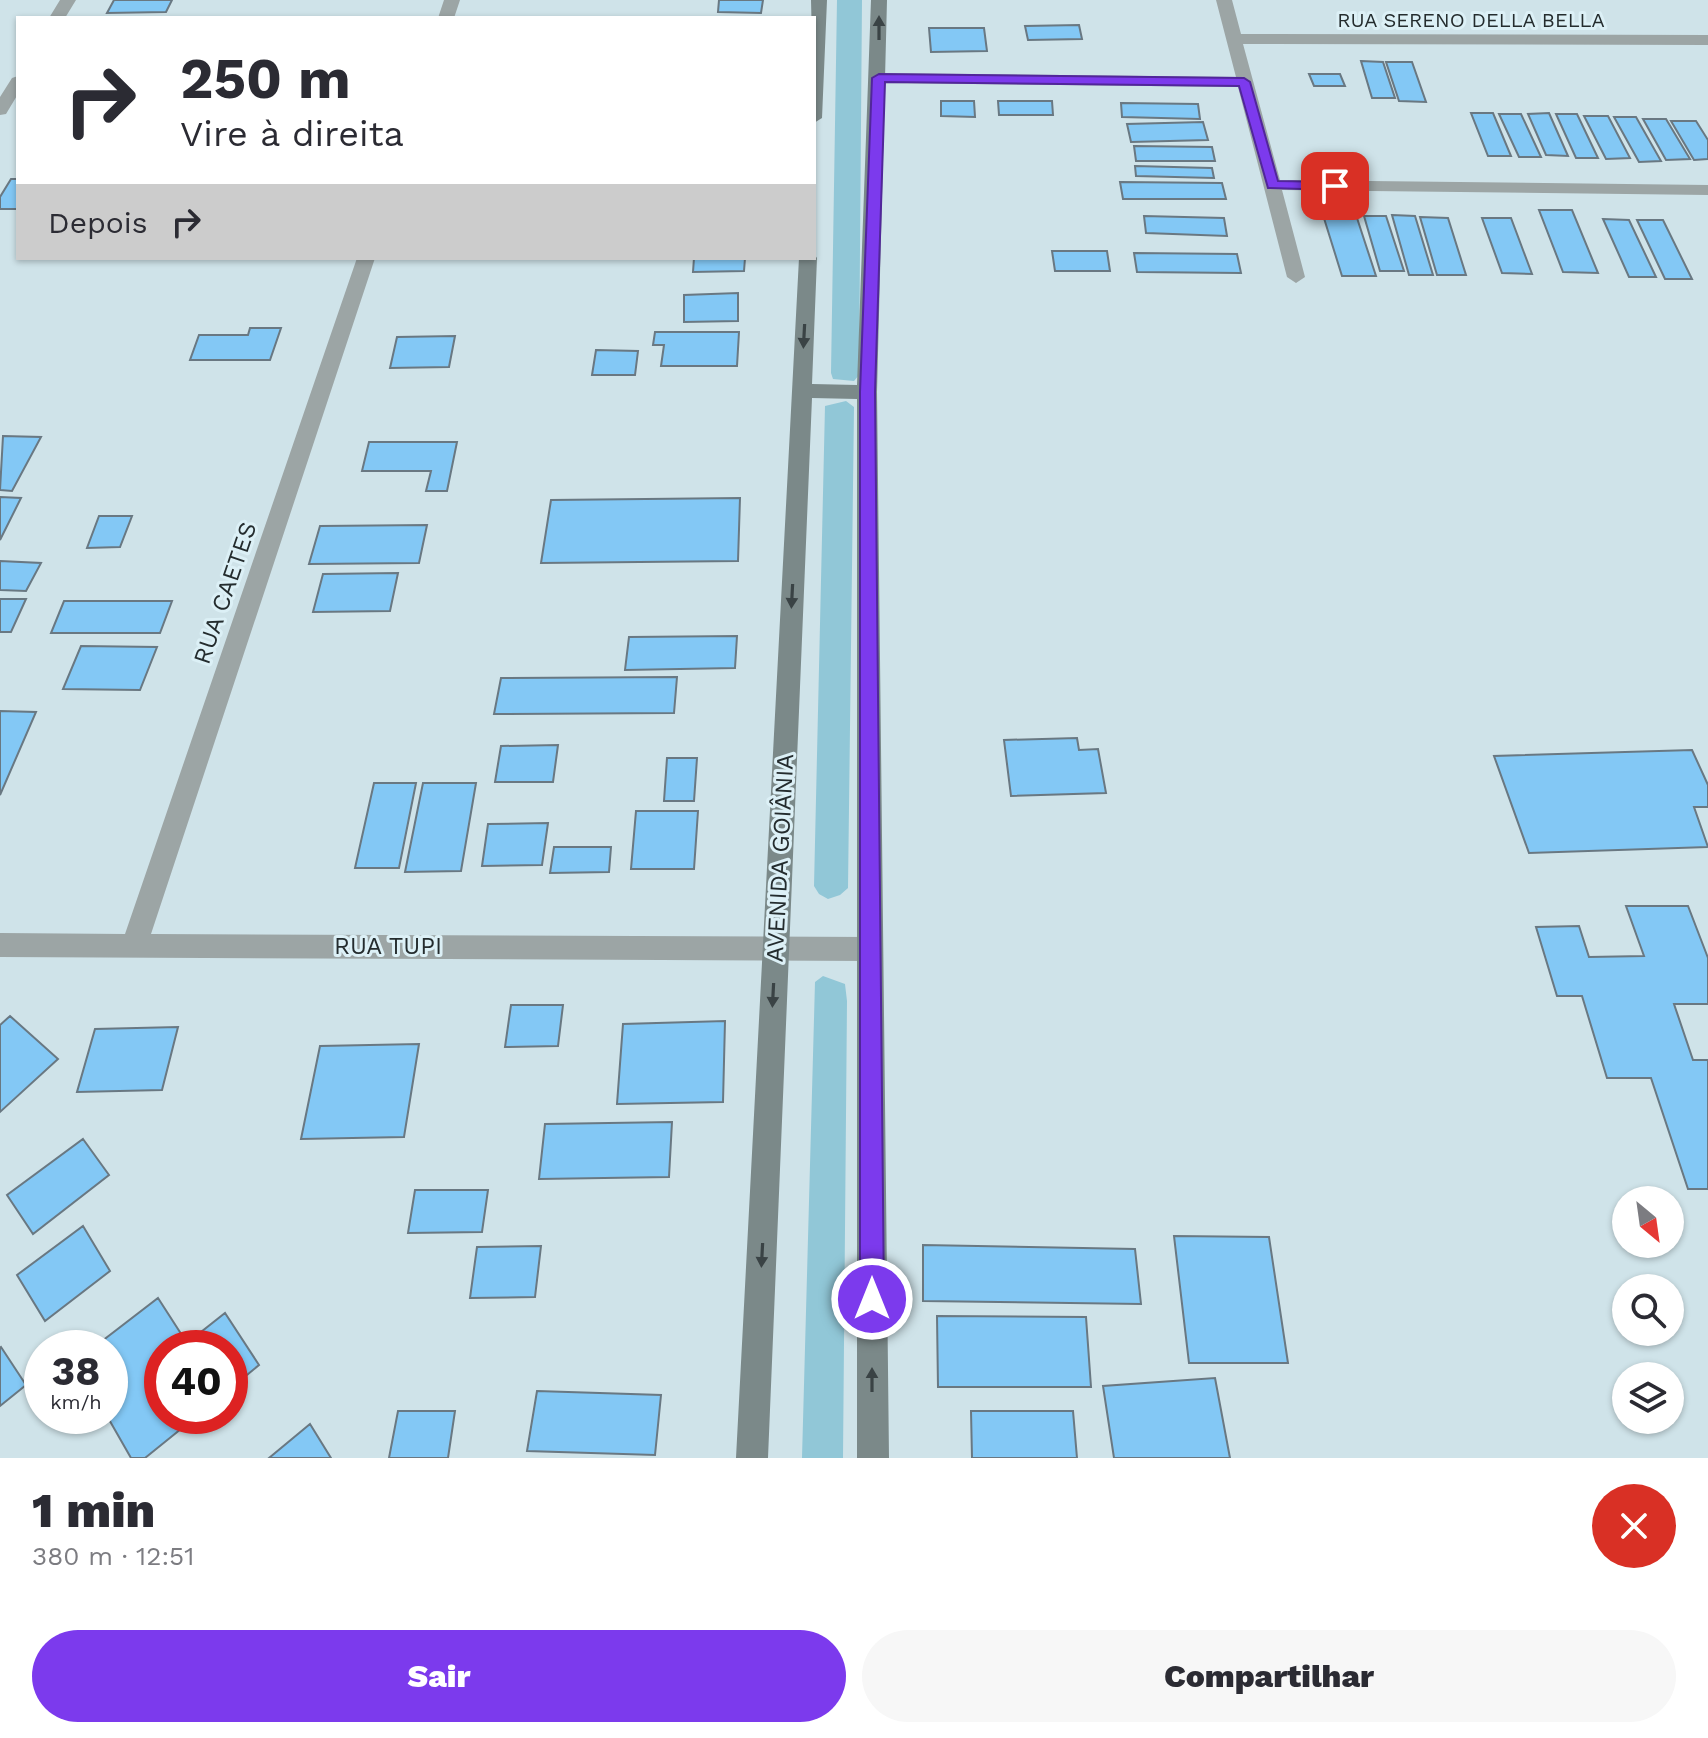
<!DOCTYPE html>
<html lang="pt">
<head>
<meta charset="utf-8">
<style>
  body { margin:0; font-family:"Work Sans",sans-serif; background:#f7f7f7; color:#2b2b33; height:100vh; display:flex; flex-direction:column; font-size:30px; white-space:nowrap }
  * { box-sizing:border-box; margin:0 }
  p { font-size:26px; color:#7c7c81 }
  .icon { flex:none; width:44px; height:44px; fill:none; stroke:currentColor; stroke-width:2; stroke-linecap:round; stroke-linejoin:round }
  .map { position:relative; height:1458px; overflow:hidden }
  .details { display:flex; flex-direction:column; background:#fff; flex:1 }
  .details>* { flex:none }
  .banner { position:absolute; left:16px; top:16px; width:800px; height:244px; border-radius:0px; box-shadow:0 2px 6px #0004; background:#fff; color:#2b2b33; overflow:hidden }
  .needle { width:52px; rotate:151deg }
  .controls { position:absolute; left:1612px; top:1186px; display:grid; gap:16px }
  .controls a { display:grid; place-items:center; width:72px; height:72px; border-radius:50%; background:#fff; box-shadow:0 2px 6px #0004; font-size:40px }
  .speed { position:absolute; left:24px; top:1330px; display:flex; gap:16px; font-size:40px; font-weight:700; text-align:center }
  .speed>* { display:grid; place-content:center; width:104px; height:104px; border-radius:50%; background:#fff; box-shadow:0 2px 6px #0004; line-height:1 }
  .speed small { font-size:20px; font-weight:400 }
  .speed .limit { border:12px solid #d22; background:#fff; color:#111 }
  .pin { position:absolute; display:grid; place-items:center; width:68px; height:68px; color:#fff; margin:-34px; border-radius:16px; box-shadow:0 4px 12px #0006 }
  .me { position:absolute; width:88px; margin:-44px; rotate:0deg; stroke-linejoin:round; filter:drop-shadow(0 0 6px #0008) }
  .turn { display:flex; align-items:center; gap:28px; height:168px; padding:0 32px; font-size:36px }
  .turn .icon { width:104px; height:104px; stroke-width:2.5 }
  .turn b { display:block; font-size:56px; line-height:68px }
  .then { display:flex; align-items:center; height:76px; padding:0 32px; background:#0003; gap:16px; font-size:30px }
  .round { display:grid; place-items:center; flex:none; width:84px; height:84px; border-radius:42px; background:#f7f7f7 }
  .summary { display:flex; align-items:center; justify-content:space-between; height:136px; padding:0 32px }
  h1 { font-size:48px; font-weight:800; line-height:60px }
  .cta { display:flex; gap:16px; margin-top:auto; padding:16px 32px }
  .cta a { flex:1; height:92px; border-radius:48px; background:#7c3aed; color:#fff; font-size:32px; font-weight:800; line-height:92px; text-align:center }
  .cta a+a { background:#f7f7f7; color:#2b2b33 }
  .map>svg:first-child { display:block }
</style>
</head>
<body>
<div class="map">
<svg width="1708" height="1458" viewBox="0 0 1708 1458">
  <rect width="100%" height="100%" fill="#cfe3e9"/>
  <path fill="#91c7d7" d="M837,0h25l-3,375 -5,6 -21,-2 -2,-6z
    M846,401l8,6 -6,481 -8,7 -12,4 -9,-5 -5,-8 11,-480z
    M823,976l22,8 2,17 -4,457h-41l13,-476z"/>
  <path fill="#83c8f5" stroke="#697882" stroke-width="2" d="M114,0h58l-6,12 -59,1z
    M719,0h44l-2,13 -43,-1z
    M1079,25l3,14 -54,1 -3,-14z
    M929,28h55l3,23 -56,1z
    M1361,61l22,1 12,36h-23z
    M1386,62h26l14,40 -27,-1z
    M1309,74h31l5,12h-31z
    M941,101h33l1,16 -34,-1z
    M998,101h54l1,14h-54z
    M1121,103l77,1 2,15 -78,-2z
    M1471,113h22l18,43h-23z
    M1549,113l19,43 -22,-1 -18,-41z
    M1499,114h22l20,43h-22z
    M1556,114h21l21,44h-22z
    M1584,116h24l22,42 -24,1z
    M1614,117h22l25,44 -22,1z
    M1643,119h23l24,40 -24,1z
    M1671,121h25l12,19v19l-14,1z
    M1203,122l5,18 -77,2 -4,-18z
    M1134,146l78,1 3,14h-79z
    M1135,166l77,2 2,10 -78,-2z
    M11,179h7v30h-18v-12z
    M1120,182l102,1 4,16h-103z
    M1539,210h33l26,63 -35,-1z
    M1323,215h33l20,61h-34z
    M1392,215l23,1 18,59h-24z
    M1144,216l80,2 3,18 -81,-3z
    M1364,216h22l18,55h-24z
    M1420,217l28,1 18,57h-29z
    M1482,218h29l21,56 -30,-1z
    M1603,219l26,1 27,57h-27z
    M1637,220h26l29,59h-27z
    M1052,251h55l3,20h-55z
    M1134,253l103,1 4,19 -104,-1z
    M694,258h51l-1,13 -51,1z
    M738,293v28l-54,1v-27z
    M250,328h31l-11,32h-80l9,-25h49z
    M655,332h84l-2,34h-76l3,-21h-11z
    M455,336l-6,31 -59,1 7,-31z
    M596,350l42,1 -3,24h-43z
    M3,436l38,1 -29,54 -12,-1z
    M369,442h88l-10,49h-21l5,-20h-69z
    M0,497l21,1 -21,42z
    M740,498l-2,63 -197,2 10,-63z
    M99,516h33l-12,31 -33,1z
    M427,525l-8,38 -110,1 11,-38z
    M0,561l41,2 -15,28 -26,-1z
    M398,573l-8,38 -77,1 10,-38z
    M0,599h26l-15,33h-11z
    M64,601h108l-12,32h-109z
    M737,636l-2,32 -110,2 4,-33z
    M81,646l76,1 -17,43 -77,-1z
    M677,677l-3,36 -180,1 7,-36z
    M0,711l36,1 -36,83z
    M1077,738l2,12 19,-1 8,44 -95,3 -7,-56z
    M558,745l-5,37h-58l6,-36z
    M1692,750l16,35v22h-14l14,40 -179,6 -35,-97z
    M667,758h30l-3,43h-30z
    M374,783h42l-17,85h-44z
    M423,783h53l-15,88 -56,1z
    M636,811h62l-4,58h-63z
    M548,823l-6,42 -60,1 6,-42z
    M554,847h57l-2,25 -59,1z
    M1626,906h62l20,52v46h-34l19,56h15v129h-20l-37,-111h-44l-25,-82h-25l-21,-69 43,-1 10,31 55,-1z
    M511,1005h52l-5,41 -53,1z
    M10,1016l48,43 -58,53v-87z
    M725,1021l-2,81 -106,2 6,-80z
    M178,1027l-16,63 -85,2 18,-63z
    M419,1044l-15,93 -103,2 19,-93z
    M672,1122l-3,55 -130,2 6,-55z
    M83,1139l26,36 -76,59 -26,-39z
    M415,1190h73l-6,42 -74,1z
    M83,1226l27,45 -65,50 -28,-46z
    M1174,1236l95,1 19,126h-99z
    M923,1245l212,4 6,55 -218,-3z
    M541,1246l-6,51 -65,1 7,-51z
    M158,1298l29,45 38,-30 34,52 -29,24v-41h-68v68h35l-52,42h-14l-24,-42h3v-68h-17z
    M937,1316l149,1 5,70h-153z
    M1,1347l25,38 -26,21v-58z
    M1215,1378l15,80h-116l-11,-72z
    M537,1391l124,4 -6,60 -128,-4z
    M398,1411h57l-7,47h-59z
    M971,1411h102l4,47h-105z
    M310,1424l21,34h-62z"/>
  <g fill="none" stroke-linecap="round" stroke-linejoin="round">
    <path fill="#9ca5a5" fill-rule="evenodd" d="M60,0h16l-11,18h-16z
      M444,0h16l-6,18h-16z
      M1216,0h16l9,34 467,1v10l-465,-1 37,136 428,5v10l-426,-5 23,87 -9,6 -9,-6 -49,-190 -359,-4 -8,-5 8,-5 357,4z
      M18,76v18l-12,20 -6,1v-18l12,-19z
      M357,258h18l-224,676 719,3 9,3 4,9 -4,9 -9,3 -870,-4v-24l125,1z"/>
    <path fill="#7b8989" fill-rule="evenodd" d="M811,0h16l-5,118 -8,5z
      M871,0h16l-10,392 12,1066h-32v-1059l-45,-1 -44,1060h-32l63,-1200h15v-4l3,4 -5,126 45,1z"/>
  </g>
  <defs><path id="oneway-solid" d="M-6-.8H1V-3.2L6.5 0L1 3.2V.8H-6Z" transform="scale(2)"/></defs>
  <g fill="#3a4345">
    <use href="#oneway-solid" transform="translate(879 28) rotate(-90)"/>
    <use href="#oneway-solid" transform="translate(804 336) rotate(93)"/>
    <use href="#oneway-solid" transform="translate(792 596) rotate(93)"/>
    <use href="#oneway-solid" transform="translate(773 995) rotate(93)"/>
    <use href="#oneway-solid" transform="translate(762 1255) rotate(93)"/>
    <use href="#oneway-solid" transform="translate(872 1380) rotate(-90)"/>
  </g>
  <path fill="#7c3aed" stroke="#51269a" stroke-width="2" d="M879,74l365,4 6,4 28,99 57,1 6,4 -6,4 -67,-2 -29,-102 -354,-4 -10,310 9,907 -4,8 -8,4 -8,-4 -4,-8v-907l12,-314z"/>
  <g text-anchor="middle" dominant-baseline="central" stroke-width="6" stroke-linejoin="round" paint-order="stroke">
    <g font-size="20" fill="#242c2e" stroke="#dcf0f6">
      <text x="1471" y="20">RUA SERENO DELLA BELLA</text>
    </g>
    <g font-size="24" fill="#242c2e" stroke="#dcf0f6">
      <text transform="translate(225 593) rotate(-71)">RUA CAETES</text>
      <text transform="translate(780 858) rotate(-87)">AVENIDA GOIÂNIA</text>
      <text x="388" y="946">RUA TUPI</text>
    </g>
  </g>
</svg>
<div class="controls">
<a><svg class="needle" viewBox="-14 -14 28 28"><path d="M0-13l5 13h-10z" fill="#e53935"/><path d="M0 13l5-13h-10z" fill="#7c7c81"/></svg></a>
<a><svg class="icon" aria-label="search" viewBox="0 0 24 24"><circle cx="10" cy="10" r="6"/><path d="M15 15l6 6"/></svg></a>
<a><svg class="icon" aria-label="layers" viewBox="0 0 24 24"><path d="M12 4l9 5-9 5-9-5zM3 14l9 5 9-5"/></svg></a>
</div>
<div class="speed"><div>38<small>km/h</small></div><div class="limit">40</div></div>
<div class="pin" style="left:1335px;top:186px;background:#d93025"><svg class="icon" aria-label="arrive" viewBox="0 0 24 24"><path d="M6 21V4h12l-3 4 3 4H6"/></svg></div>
<svg class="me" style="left:872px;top:1299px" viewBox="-20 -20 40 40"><circle r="17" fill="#7c3aed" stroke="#fff" stroke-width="3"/><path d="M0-11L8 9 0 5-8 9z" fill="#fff"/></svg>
<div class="banner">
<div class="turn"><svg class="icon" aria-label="right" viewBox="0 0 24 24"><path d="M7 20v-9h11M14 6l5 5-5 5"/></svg><div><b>250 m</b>Vire à direita</div></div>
<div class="then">Depois<svg class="icon" aria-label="right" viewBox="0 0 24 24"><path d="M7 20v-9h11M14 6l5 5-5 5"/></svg></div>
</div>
</div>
<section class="details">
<div class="summary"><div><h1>1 min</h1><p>380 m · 12:51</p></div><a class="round" style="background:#d93025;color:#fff"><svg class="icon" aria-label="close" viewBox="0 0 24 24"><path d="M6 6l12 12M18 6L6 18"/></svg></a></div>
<div class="cta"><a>Sair</a><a>Compartilhar</a></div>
</section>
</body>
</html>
